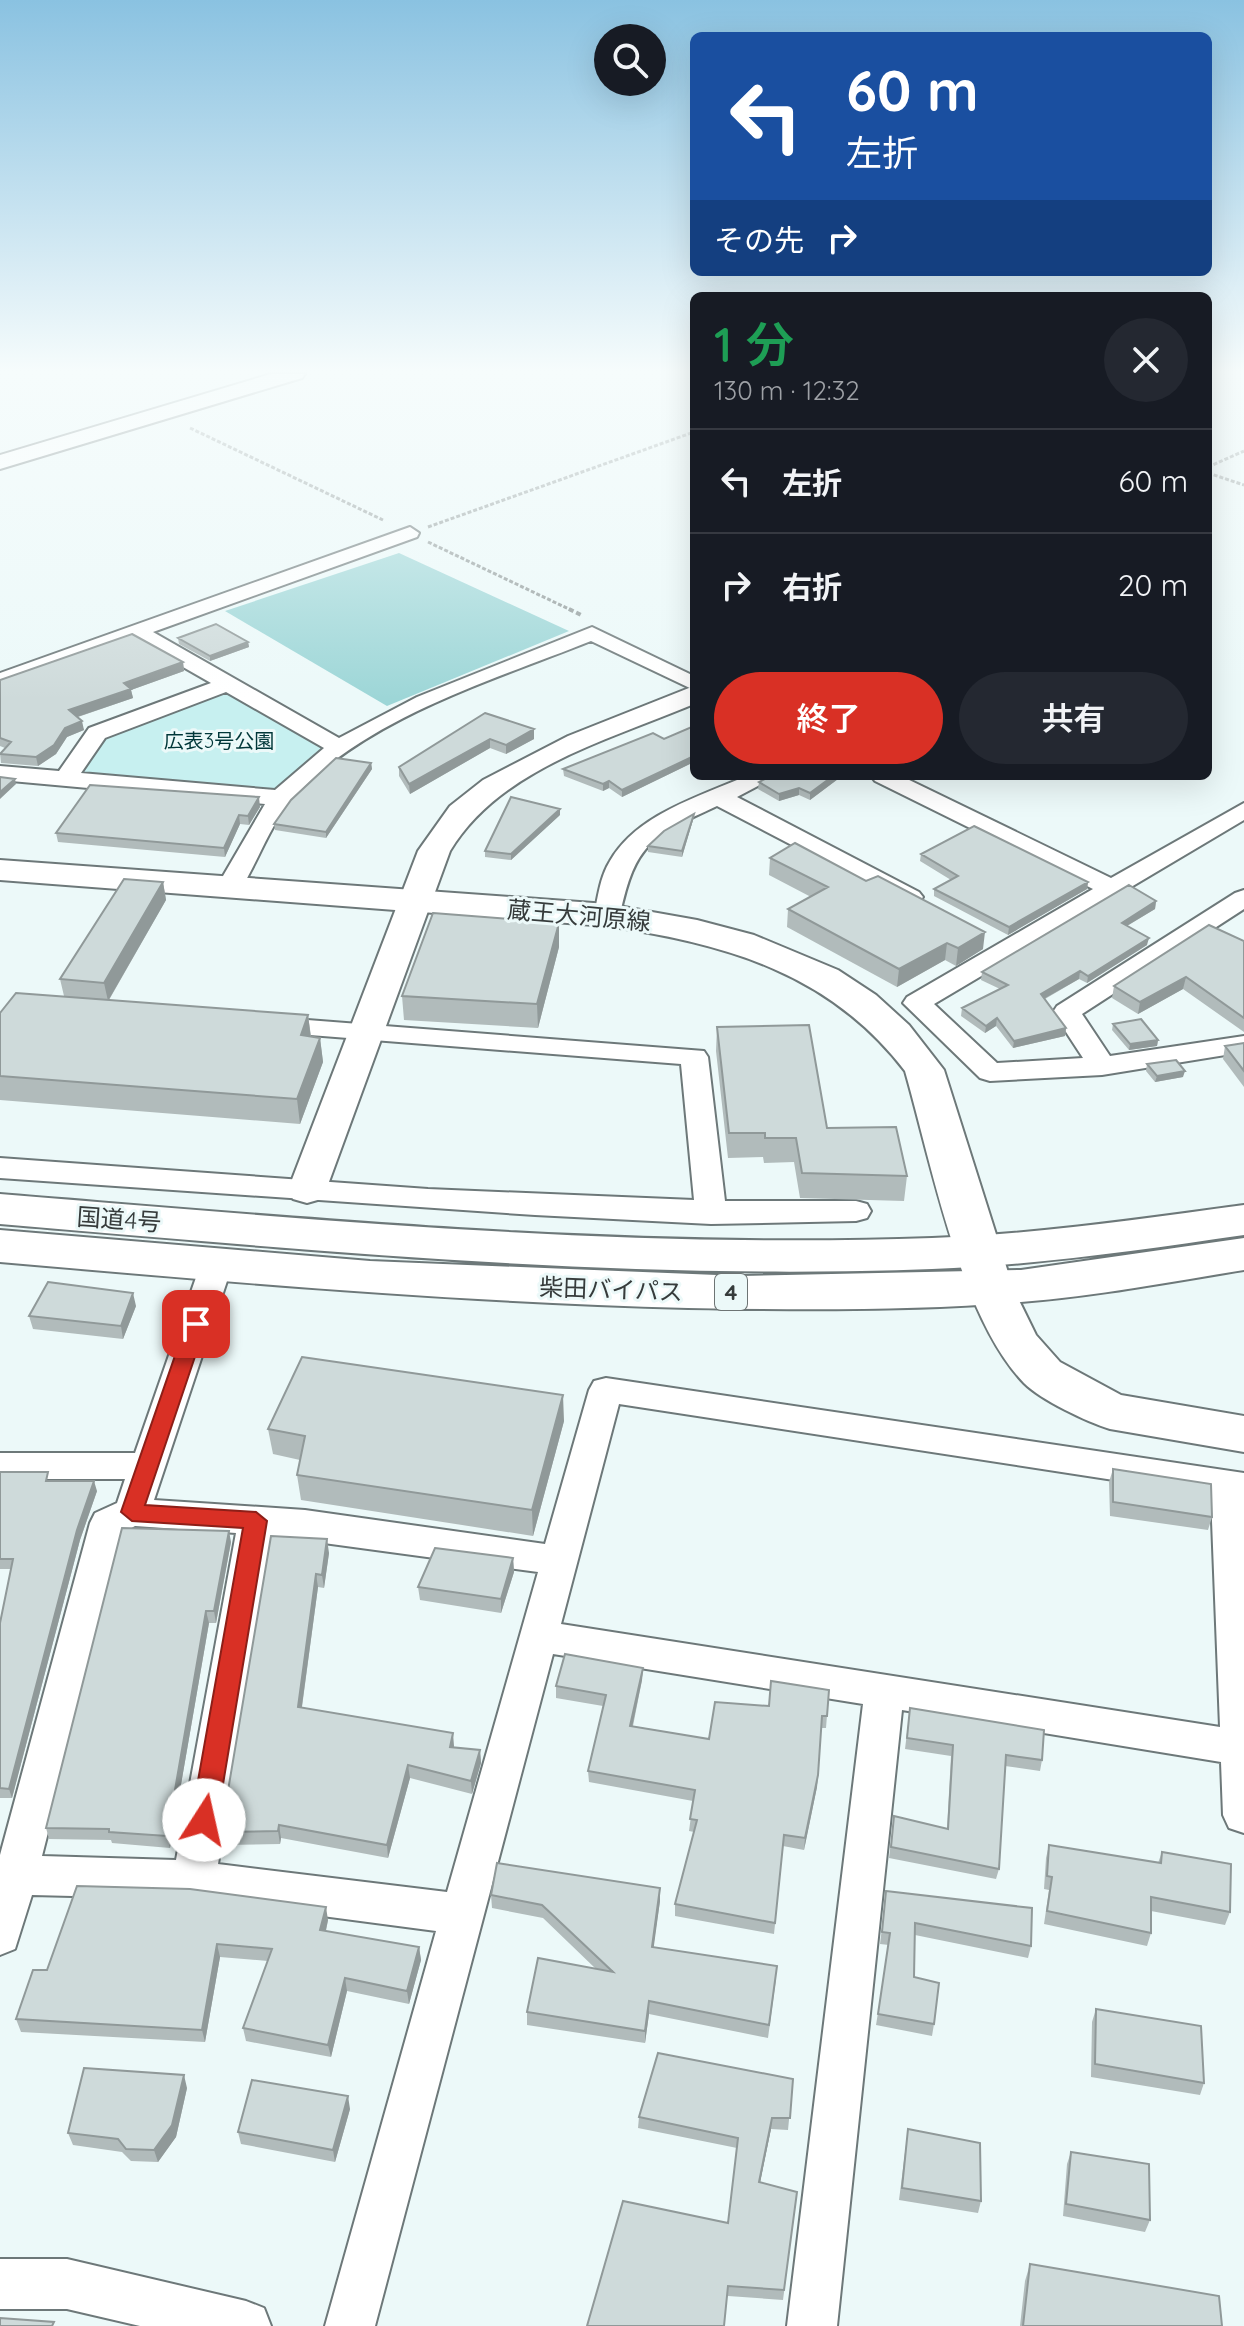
<!DOCTYPE html>
<html lang="ja">
<head>
<meta charset="utf-8">
<style>
  body { margin:0; font-family:Quicksand,"Noto Sans JP",sans-serif; background:#242831; color:#f1f3f6; height:100vh; display:flex; flex-direction:column; font-size:30px; white-space:nowrap }
  * { box-sizing:border-box; margin:0 }
  p { font-size:26px; color:#9ea1a6 }
  .icon { flex:none; width:44px; height:44px; fill:none; stroke:currentColor; stroke-width:2; stroke-linecap:round; stroke-linejoin:round }
  .map { position:relative; flex:1; overflow:hidden }
  .details { position:absolute; left:690px; top:292px; width:522px; height:488px; display:flex; flex-direction:column; background:#171b24; border-radius:12px; box-shadow:0 8px 32px #0002 }
  .details>* { flex:none }
  .guide { position:absolute; left:690px; top:32px; width:522px; height:244px; border-radius:12px; box-shadow:0 8px 32px #0002; background:#1a4fa0; color:#fff; overflow:hidden }
  .buttons { position:absolute; left:594px; top:24px; display:grid; gap:16px }
  .buttons a { display:grid; place-items:center; width:72px; height:72px; border-radius:50%; background:#171b24; box-shadow:0 8px 32px #0002; font-size:40px }
  .pin { position:absolute; display:grid; place-items:center; width:68px; height:68px; color:#fff; margin:-34px; border-radius:16px; box-shadow:0 4px 12px #0006 }
  .me { position:absolute; width:88px; margin:-44px; rotate:10deg; stroke-linejoin:round; filter:drop-shadow(0 0 6px #0008) }
  .turn { display:flex; align-items:center; gap:28px; height:168px; padding:0 24px; font-size:36px }
  .turn .icon { width:104px; height:104px; stroke-width:2.5 }
  .turn b { display:block; font-size:56px; line-height:68px }
  .then { display:flex; align-items:center; height:76px; padding:0 24px; background:#0003; gap:16px; font-size:30px }
  .round { display:grid; place-items:center; flex:none; width:84px; height:84px; border-radius:42px; background:#242831 }
  .head { display:flex; align-items:center; justify-content:space-between; height:136px; padding:0 24px }
  h1 { font-size:48px; font-weight:600; line-height:60px; color:#1e9e55 }
  .action { display:flex; gap:16px; margin-top:auto; padding:16px 24px }
  .action a { flex:1; height:92px; border-radius:48px; background:#d93025; color:#fff; font-size:32px; font-weight:600; line-height:92px; text-align:center }
  .action a+a { background:#242831; color:#f1f3f6 }
  ul { padding:0; list-style:none }
  li { display:flex; align-items:center; gap:24px; height:104px; padding:0 24px; border-top:2px solid #363941 }
  li div { flex:1 }
  li b { display:block; font-size:30px }
  li em { font-style:normal }
  .map>svg:first-child { display:block }
</style>
</head>
<body>
<div class="map">
<svg width="1244" height="2326" viewBox="0 0 1244 2326">
  <rect width="100%" height="100%" fill="#ecf9f9"/>
  <path fill="#c7f0f0" d="M216,692h10l97,53 1,6 -50,39 -196,-17 26,-37z"/>
  <path fill="#9dd6d7" d="M399,553l170,78 -182,75 -162,-95z"/>
  <g fill="none" stroke-linecap="round" stroke-linejoin="round">
    <g stroke="#6d7879" stroke-width="4">
      <path id="minor" d="M410,527l9,6 -2,4 -264,95 186,106 78,-41 175,-70 102,49v14l-103,-49c-97,39 -234,79 -302,163 -22,26 -32,61 -51,89l-9,3 -13,-8 49,-84 -265,-24v-14l59,5 30,-43 122,-45 -77,-44 -134,47v-13zM226,692l98,56 -49,42 -194,-17 24,-35z
        M746,776h31l-40,21 182,95 4,5 -4,5h-18l-184,-96c-65,30 -82,37 -97,109l-4,5h-18l-4,-5c4,-18 6,-38 16,-54 27,-47 89,-64 136,-85z
        M871,776h30l210,102 133,-75v17l-310,184 63,59 86,-5 -30,-46 4,-6 178,-113 9,-3v19l-162,105 28,42 134,-20v16l-142,23 -112,6 -10,-3 -77,-75 4,-6 186,-108 -218,-108z
        M269,1017l435,34 4,6 17,144h131l11,3 4,7 -4,7 -11,3 -145,3 -176,-9 -535,-37v-20l428,31 266,11 -13,-136 -422,-33 -4,-6 4,-6z
        M216,1255l11,3 5,8 -78,234 151,10 240,34 44,-154 5,-9 12,-3 638,95v360l-15,-5 -6,-13 -2,-53 -319,-52 -65,616h-50l76,-622 -310,-50 -178,672h-50l111,-395 -242,-32 -162,-4 -17,54 -15,6v-100l90,-332 5,-10 22,-10 8,-24h-125v-26h135l65,-187 5,-8zM619,1404l592,91 9,232 -659,-103zM135,1526l101,7 -60,327 -134,-4 82,-324zM272,1536l266,36 -91,320 -229,-28z
        M0,2259h67l179,42 18,7 7,18h-131l-73,-17h-67z"/>
    </g>
    <g stroke="#6d7879" stroke-width="4">
      <path id="tertiary" d="M271,374h34l-3,4 -302,91v-14z
        M694,686v18c-85,36 -194,64 -244,147l-124,339 -5,9 -14,4 -14,-4 -5,-9 130,-339 32,-45 33,-26 85,-44z"/>
    </g>
    <g stroke="#6d7879" stroke-width="4">
      <path id="secondary" d="M0,860l607,44 90,16 57,15 84,35 38,25 33,30 35,45 69,218 23,47 24,27 61,33 123,21v36l-134,-23c-23,-7 -69,-29 -86,-46 -64,-66 -93,-222 -119,-312 -76,-99 -179,-127 -298,-145l-607,-46z"/>
    </g>
    <g stroke="#6d7879" stroke-width="4">
      <path id="trunk" d="M0,1194c310,25 621,55 932,44 105,-4 209,-19 312,-33v30c-103,15 -207,30 -312,34 -311,12 -622,-19 -932,-45z
        M0,1230l370,31 372,15 279,-6 223,-32v32c-74,12 -148,26 -223,32 -111,9 -222,8 -333,6 -230,-6 -459,-26 -688,-46z"/>
    </g>
    <path stroke="#929b9b" stroke-width="3" stroke-dasharray="4 2" stroke-linecap="butt" d="M190,428l193,92
      M1208,467l36,-16
      M1208,473l36,12
      M428,527l266,-95
      M428,542l145,69"/>
    <path stroke="#929b9b" stroke-width="4" stroke-dasharray="5 3" stroke-linecap="butt" d="M569,609l12,6"/>
    <use href="#minor" fill="#fff" fill-rule="evenodd"/>
    <use href="#tertiary" fill="#fff" fill-rule="evenodd"/>
    <use href="#secondary" fill="#fff" fill-rule="evenodd"/>
    <use href="#trunk" fill="#fff" fill-rule="evenodd"/>
  </g>
  <path fill="#b1bbbb" d="M178,638l70,4 1,5 -39,14 -31,-17z
    M183,662l1,9 -53,19 2,8 -55,19 6,13 -17,7 -11,17 -18,12 -37,-3 -1,-10 5,-5 -5,-2v-66z
    M485,713l49,16v10l-28,15 -16,-6 -80,46 -11,-18v-9z
    M694,726v36l-72,35 -13,-9 -6,3 -39,-15 -1,-7 101,-30z
    M371,763l1,6 -46,69 -51,-8 -1,-6z
    M771,776h71l-32,24 -11,-5 -20,6 -21,-12 1,-7z
    M260,807l-11,18 -9,-1 -15,33 -167,-15 -2,-9z
    M560,815l-49,45 -26,-3v-6z
    M693,820l-11,37 -34,-5v-6z
    M921,854l167,28 -1,7 -79,46 -74,-39v-7l17,-9 -31,-19z
    M770,858l213,91 -27,17 -11,-6 -48,27 -110,-60 1,-18 23,-12 -42,-22z
    M163,882l3,18 -57,100 199,15 3,21 9,2 3,24 -23,62 -300,-24v-87l64,-17 -4,-17z
    M1156,901l-1,8 -28,17 20,19 -60,38 -8,-4 -34,20 21,29 -1,8 -52,12 -17,-22 -11,7 -24,-17 1,-8 38,-19 -19,-9 1,-8z
    M559,923v24l-21,81 -134,-8 -2,-24z
    M1244,941v91l-61,-43 -45,25 -26,-16 2,-12z
    M1113,1024l45,16 -1,6 -28,4 -17,-20z
    M717,1027l110,101 80,48 -3,25 -104,-3 -6,-36 -30,1 -1,-6 -35,1 -12,-107z
    M1244,1043v44l-21,-28 2,-13z
    M1147,1064l36,13 -28,5 -9,-11z
    M136,1306l-13,33 -90,-10 -4,-13z
    M564,1421l-31,115 -232,-36 -4,-25 3,-15 -27,-6 -5,-25z
    M1113,1469l99,48 -4,13 -98,-14 -1,-34z
    M0,1472l50,9 47,10 -17,49 -68,258h-12v-175l11,-54h-11z
    M271,1536l58,17 -5,35 -6,-1 -16,120 152,40 26,3 1,13 -9,31 -62,-16 -22,80 -107,-20 -1,6 -56,1 -3,-13z
    M231,1542l-15,81h-7l-39,225 -58,-5 -1,-3 -62,-1 -3,-11z
    M513,1558l1,14 -13,41 -81,-13 -2,-13z
    M643,1668l-1,12 -9,46 76,13 60,-33 60,-16 -3,38h-5l-4,59 -13,63 -21,-4 -9,88 -99,-18v-12l19,-72 -5,-1 4,-30 -104,-19 -1,-11 15,-65 -47,-8v-12z
    M910,1708l132,52 -2,11 -35,-5 -6,103 -3,10 -107,-21 5,-42 53,13 4,-73 -46,-7z
    M1049,1845l109,18 4,-11 68,60 -5,13 -74,-14v22l-4,13 -103,-22 5,-34 -5,-1 2,-31z
    M491,1895l169,6 -7,47 123,31 -8,59 -119,-24 -4,29 -118,-18v-13l69,-43 -53,-51 -51,-10z
    M885,1903l146,43 -3,12 -113,-23 -1,42 20,47 -2,12 -56,-11 13,-80 -9,-1z
    M328,1920l-2,11 93,16 2,13 -12,44 -62,-13 -16,66 -85,-16 -3,-13 25,-67 -48,-4 -15,85 -184,-10 -5,-13 31,-49z
    M1096,2009l108,74 -4,12 -109,-18 1,-55z
    M793,2079l-5,51 -17,-1 -11,53 37,10 -14,108 -55,-4v-73l9,-75 -99,-20 1,-11z
    M187,2088l-11,49 -18,25 -27,-1 -9,-9 -49,-7 -5,-12z
    M350,2109l-15,53 -94,-18 -3,-12z
    M908,2129l73,72 -3,12 -79,-13z
    M1071,2152l79,68 -5,12 -82,-16 4,-52z
    M1030,2264l192,62h-202l5,-45z"/>
  <path fill="#909999" d="M248,642l1,5 -39,14v-5z
    M183,662l1,9 -53,19 2,8 -62,21 -2,-9 55,-27z
    M82,721l2,9 -17,7 -11,17 -18,12 -2,-9 29,-29z
    M534,729v10l-28,15v-9z
    M490,739v9l-80,46 -1,-10z
    M694,756v6l-72,35v-7z
    M371,763l1,6 -46,69v-6z
    M833,776h9l-32,24v-7z
    M15,779l1,5 -16,15v-7z
    M609,781v7l-6,3v-7z
    M799,788v7l-20,6v-7z
    M259,797l1,10 -11,18 -1,-9z
    M560,809v6l-49,45v-6z
    M694,814l-1,6 -11,37v-6z
    M239,815l1,9 -15,33 -1,-9z
    M163,882l3,18 -58,101 -4,-18z
    M1088,882l-1,7 -79,46 1,-8z
    M1156,901l-1,8 -35,21 2,-7z
    M559,923v24l-21,81 -1,-24z
    M985,932l-2,17 -27,17 2,-18z
    M1149,938l-2,7 -60,38 1,-7z
    M947,943l-2,17 -48,27 2,-18z
    M1080,971l-1,8 -39,22 1,-7z
    M1186,977l-3,12 -45,25 2,-12z
    M308,1015l3,24 -10,-4z
    M997,1018l-1,8 -11,7 1,-7z
    M1066,1028l-1,8 -52,12 1,-7z
    M320,1038l3,24 -23,62 -3,-25z
    M1158,1040l-1,6 -28,4 1,-6z
    M1185,1071l-2,6 -28,5 2,-6z
    M133,1293l3,13 -13,33 -2,-13z
    M563,1395l1,26 -31,115 -1,-26z
    M94,1481l3,10 -17,49 -68,258 -3,-9 68,-259z
    M229,1531l2,11 -15,81 -2,-12z
    M327,1539l2,14 -5,35 -2,-13z
    M513,1558l1,14 -13,41v-14z
    M316,1574l2,13 -18,133 -2,-13z
    M206,1611l3,12 -39,225 -3,-12z
    M643,1668l-1,12 -12,57v-11z
    M453,1733l1,13 -3,14 -1,-13z
    M480,1750l1,13 -9,31 -1,-13z
    M408,1765l2,13 -22,80 -1,-13z
    M818,1775l-1,12 -13,63 1,-12z
    M279,1825l2,13 -1,6 -2,-13z
    M660,1888v13l-8,59v-13z
    M326,1907l2,13 -5,23 -3,-13z
    M217,1944l3,13 -15,85 -3,-12z
    M419,1947l2,13 -12,44 -2,-13z
    M345,1978l2,13 -16,66 -3,-12z
    M649,2001v13l-4,29v-12z
    M184,2075l3,13 -11,49 -18,25 -4,-12z
    M348,2096l2,13 -15,53 -2,-12z
    M772,2118l-1,11 -13,64 1,-11z"/>
  <path fill="#cedada" stroke="#909999" stroke-width="2" d="M216,624l32,18 -38,14 -32,-18z
    M132,634l51,28 -59,21 7,6 -62,21 13,11 -17,7 -11,17 -18,12 -36,-3 11,-12 -11,-4v-58z
    M485,713l49,16 -28,16 -16,-6 -81,45 -10,-17z
    M694,726v30l-72,34 -13,-9 -6,3 -40,-15 90,-36 11,6z
    M336,758l35,5 -45,69 -52,-8 17,-24z
    M771,776h62l-23,17 -11,-5 -20,6 -20,-12z
    M0,777l15,2 -15,13z
    M90,785l169,12 -11,19 -9,-1 -15,33 -168,-15z
    M511,797l49,12 -49,45 -26,-3z
    M694,814l-12,37 -34,-5 16,-15z
    M974,826l114,56 -79,45 -75,-38 24,-13 -37,-22z
    M795,843l71,38 12,-5 107,56 -27,16 -11,-5 -48,26 -111,-60 40,-22 -58,-29z
    M124,879l39,3 -59,101 -44,-4z
    M1129,885l27,16 -34,22 27,15 -61,38 -8,-5 -39,23 25,34 -52,13 -17,-23 -11,8 -24,-18 46,-23 -26,-13z
    M433,913l126,10 -22,81 -135,-8z
    M1209,925l35,16v77l-58,-41 -46,25 -26,-16z
    M16,993l292,22 -7,20 19,3 -23,61 -297,-23v-63z
    M1141,1019l17,21 -28,4 -17,-20z
    M809,1025l18,103 69,-1 11,49 -105,-3 -6,-35h-31v-5h-36l-12,-106z
    M1244,1043v28l-19,-25z
    M1176,1060l9,11 -28,5 -10,-12z
    M48,1282l85,11 -12,33 -92,-10z
    M302,1357l261,38 -31,115 -235,-35 8,-39 -37,-7z
    M1113,1469l98,15 1,33 -99,-15z
    M0,1472h48l-2,9h48l-17,49 -68,259 -9,-1v-165l13,-64h-13z
    M122,1528l107,3 -15,80h-8l-39,225 -58,-4v-3l-63,-1z
    M271,1536l56,3 -5,36 -6,-1 -18,133 155,26 -3,14 30,3 -9,31 -63,-16 -21,80 -108,-20 -1,6 -57,1z
    M435,1548l78,10 -12,41 -83,-12z
    M565,1654l78,14 -13,58 79,13 6,-37 54,4 2,-25 58,9 -2,26h-5l-4,59 -13,63 -21,-3 -9,88 -100,-19 22,-84 -7,-1 5,-29 -107,-19 18,-76 -50,-9z
    M910,1708l134,22 -2,30 -36,-5 -7,114 -108,-22 3,-31 54,13 5,-84 -46,-7z
    M1049,1845l112,18 1,-11 69,12 -1,48 -79,-15v36l-104,-22 5,-34 -5,-1z
    M497,1863l163,25 -8,59 125,19 -8,59 -120,-24 -4,30 -118,-19 11,-54 75,14 -71,-67 -51,-10z
    M77,1886l113,3 136,18 -6,23 99,17 -12,44 -62,-13 -17,67 -85,-17 29,-79 -55,-5 -15,86 -186,-11 17,-49h14z
    M886,1891l146,17 -1,38 -116,-23 -1,54 25,6 -5,41 -56,-10 12,-81 -8,-1z
    M1096,2009l105,17 3,57 -109,-19z
    M658,2053l135,26 -3,39h-18l-13,64 38,10 -13,98 -56,-4 -4,40h-137l36,-125 105,22 10,-85 -99,-21z
    M84,2068l100,7 -12,50 -18,25 -28,-1 -8,-10 -50,-6z
    M252,2080l96,16 -15,54 -95,-18z
    M908,2129l72,14 1,58 -79,-13z
    M1071,2152l78,12 1,56 -84,-16z
    M1030,2264l189,32 3,30h-199z
    M0,2318l54,4 -2,4h-52z"/>
  <linearGradient id="sky" x2="0" y2="1"><stop stop-color="#8ac2e1"/><stop offset="0.53" stop-color="#f6fcfc"/><stop offset="1" stop-color="#f6fcfc" stop-opacity="0"/></linearGradient>
  <rect width="1244" height="700" fill="url(#sky)"/>
  <path fill="#d93025" stroke="#8d1f18" stroke-width="2" d="M196,1317l10,7 -61,181 111,7 11,9 -50,299 -4,8 -9,3 -9,-3 -4,-8 52,-292 -111,-7 -11,-9 65,-188z"/>
  <g text-anchor="middle" dominant-baseline="central" stroke-width="6" stroke-linejoin="round" paint-order="stroke">
    <g font-size="20" fill="#003739" stroke="#ecf9f9">
      <text x="219" y="740">広表3号公園</text>
    </g>
    <rect fill="#ecf9f9" stroke="#6d7474" stroke-width="2" x="715" y="1274" width="32" height="36" rx="6"/>
    <g font-size="22" font-weight="bold" fill="#363b3b">
      <text x="731" y="1292">4</text>
    </g>
    <g font-size="24" fill="#363b3b" stroke="#ecf9f9">
      <text transform="translate(579 915) rotate(5)">蔵王大河原線</text>
      <text transform="translate(119 1219) rotate(4)">国道4号</text>
      <text transform="translate(611 1289) rotate(2)">柴田バイパス</text>
    </g>
  </g>
</svg>
<div class="buttons">
<a><svg class="icon" aria-label="search" viewBox="0 0 24 24"><circle cx="10" cy="10" r="6"/><path d="M15 15l6 6"/></svg></a>
</div>
<div class="pin" style="left:196px;top:1324px;background:#d93025"><svg class="icon" aria-label="arrive" viewBox="0 0 24 24"><path d="M6 21V4h12l-3 4 3 4H6"/></svg></div>
<svg class="me" style="left:204px;top:1820px" viewBox="-20 -20 40 40"><circle r="19" fill="#fff"/><path d="M0-13L10 11 0 6-10 11z" fill="#d93025"/></svg>
<div class="guide">
<div class="turn"><svg class="icon" aria-label="left" viewBox="0 0 24 24"><path d="M17 20v-9H6M10 6l-5 5 5 5"/></svg><div><b>60 m</b>左折</div></div>
<div class="then">その先<svg class="icon" aria-label="right" viewBox="0 0 24 24"><path d="M7 20v-9h11M14 6l5 5-5 5"/></svg></div>
</div>
<section class="details">
<div class="head"><div><h1>1 分</h1><p>130 m · 12:32</p></div><a class="round"><svg class="icon" aria-label="close" viewBox="0 0 24 24"><path d="M6 6l12 12M18 6L6 18"/></svg></a></div>
<ul>
<li><svg class="icon" aria-label="left" viewBox="0 0 24 24"><path d="M17 20v-9H6M10 6l-5 5 5 5"/></svg><div><b>左折</b></div><em>60 m</em></li>
<li><svg class="icon" aria-label="right" viewBox="0 0 24 24"><path d="M7 20v-9h11M14 6l5 5-5 5"/></svg><div><b>右折</b></div><em>20 m</em></li>
</ul>
<div class="action"><a>終了</a><a>共有</a></div>
</section>
</div>
</body>
</html>
